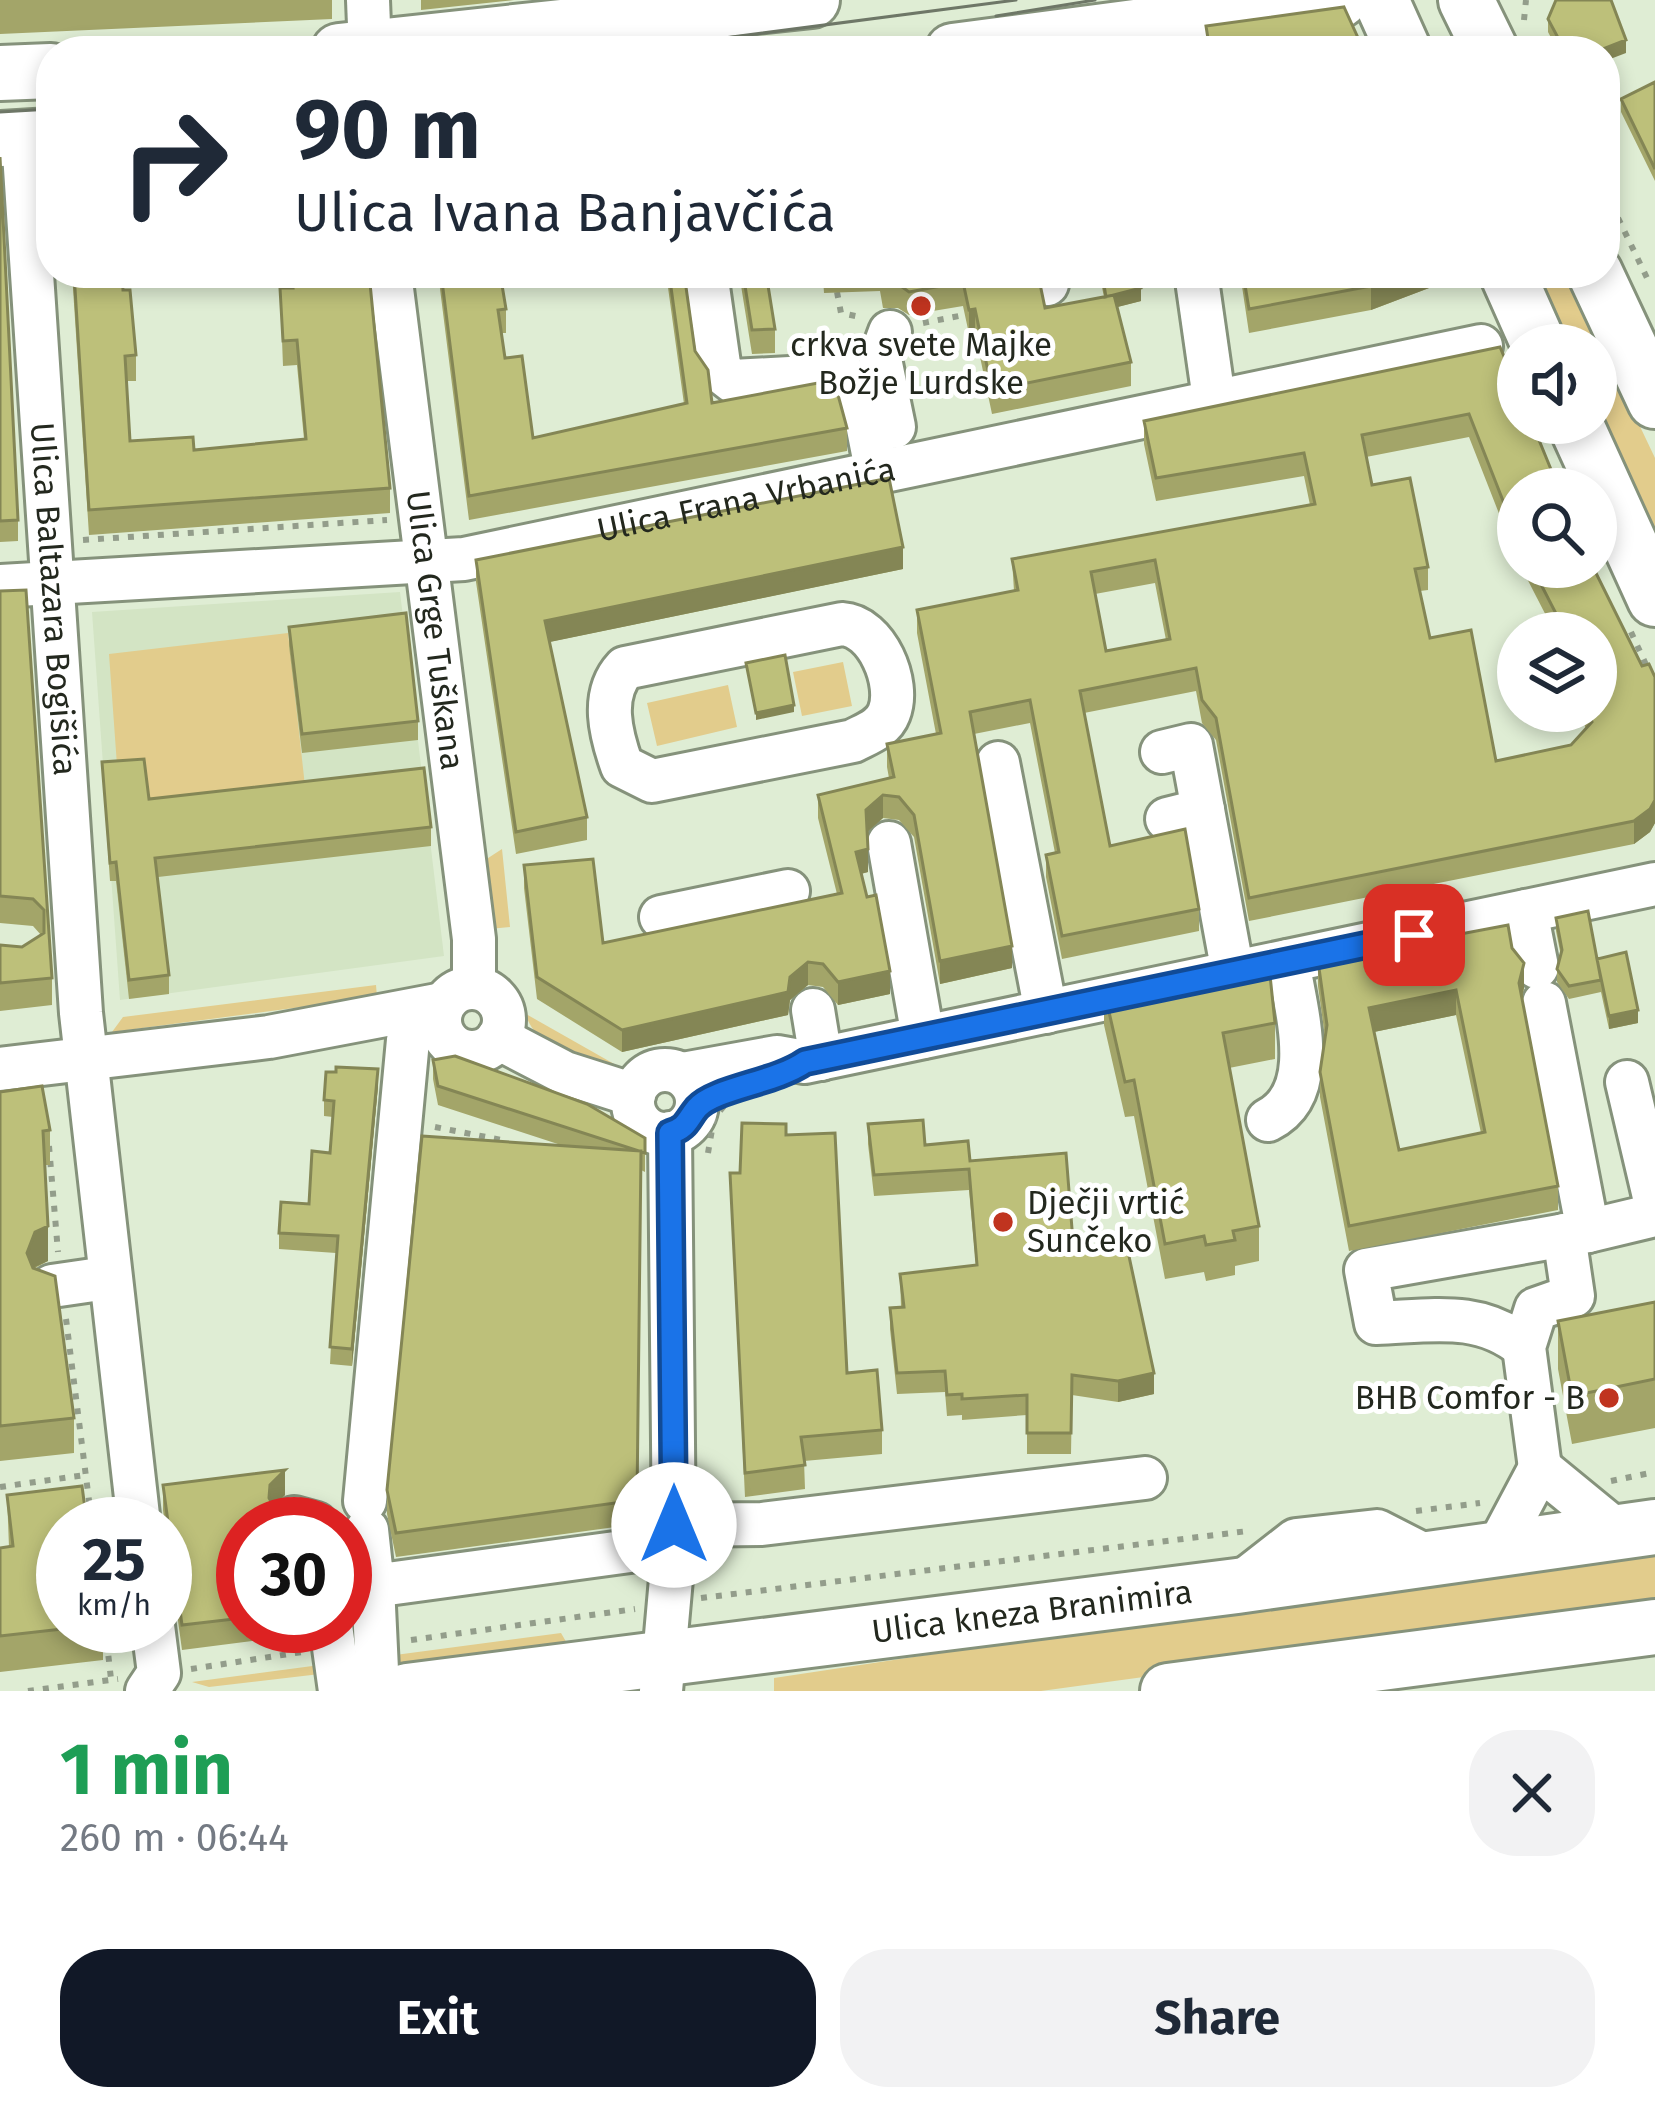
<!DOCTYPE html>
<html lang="en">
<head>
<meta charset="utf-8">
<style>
  body { margin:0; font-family:"Fira Sans",sans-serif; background:#f2f2f3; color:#1f2937; height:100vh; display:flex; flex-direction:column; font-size:45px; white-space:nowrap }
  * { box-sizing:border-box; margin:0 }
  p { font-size:39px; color:#747a83 }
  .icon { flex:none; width:66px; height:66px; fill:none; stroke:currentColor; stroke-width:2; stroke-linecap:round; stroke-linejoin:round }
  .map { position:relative; height:1691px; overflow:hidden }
  .details { display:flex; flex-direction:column; background:#fff; flex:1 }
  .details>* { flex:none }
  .hud { position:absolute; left:36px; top:36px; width:1584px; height:252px; border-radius:48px; box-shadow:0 6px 18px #0003; background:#fff; color:#1f2937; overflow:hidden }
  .buttons { position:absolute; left:1497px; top:324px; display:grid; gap:24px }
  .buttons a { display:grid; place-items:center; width:120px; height:120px; border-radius:50%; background:#fff; box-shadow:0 6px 18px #0003; font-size:60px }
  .speed { position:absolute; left:36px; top:1497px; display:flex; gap:24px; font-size:60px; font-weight:700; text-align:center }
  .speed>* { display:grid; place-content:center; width:156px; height:156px; border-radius:50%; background:#fff; box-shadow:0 6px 18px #0003; line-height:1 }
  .speed small { font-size:30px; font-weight:400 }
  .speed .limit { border:18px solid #d22; background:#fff; color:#111 }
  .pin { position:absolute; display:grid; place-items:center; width:102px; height:102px; color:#fff; margin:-51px; border-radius:24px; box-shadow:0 6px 18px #0006 }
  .me { position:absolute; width:132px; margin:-66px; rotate:0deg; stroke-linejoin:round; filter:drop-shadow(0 0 9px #0008) }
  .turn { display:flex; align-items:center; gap:42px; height:252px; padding:0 60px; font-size:54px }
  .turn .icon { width:156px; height:156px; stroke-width:2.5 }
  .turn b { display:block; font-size:84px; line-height:102px }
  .round { display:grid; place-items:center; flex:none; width:126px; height:126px; border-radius:48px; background:#f2f2f3 }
  .summary { display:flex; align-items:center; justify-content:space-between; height:204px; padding:0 60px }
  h1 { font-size:72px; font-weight:700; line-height:90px; color:#1e9e55 }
  .button { display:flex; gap:24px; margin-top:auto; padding:24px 60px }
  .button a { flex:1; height:138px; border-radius:48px; background:#111827; color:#fff; font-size:48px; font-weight:700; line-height:138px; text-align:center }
  .button a+a { background:#f2f2f3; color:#1f2937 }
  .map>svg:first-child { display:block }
</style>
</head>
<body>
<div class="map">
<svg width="1655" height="1691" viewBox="0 0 1655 1691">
  <rect width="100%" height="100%" fill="#dfedd4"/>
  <path fill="#d3e4c4" d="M400,592l44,364 -324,44 -28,-388z"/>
  <path fill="#e2cc8c" d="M1530,273h37l88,185v80l-59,-125v-68h-32z
    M288,633l18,162 -185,26 -12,-167z
    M843,662l9,44 -50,10 -9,-44z
    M728,685l9,42 -80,19 -10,-43z
    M502,849l8,78 -21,2 -7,-67z
    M376,985l1,12 -265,35 11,-15z
    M526,1014l97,55c-32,1 -90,-22 -97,-55z
    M1655,1545v62l-614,84h-267v-13z
    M561,1633l7,12 -359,42 -17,-5z"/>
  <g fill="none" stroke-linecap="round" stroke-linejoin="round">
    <g stroke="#85927b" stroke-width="48">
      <g id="minor">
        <path d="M368,0l2,51"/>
        <path id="s1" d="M23,138l58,875 58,511"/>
        <path id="s2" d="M390,273l84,666v49"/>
        <path d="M706,273l14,98 13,10 111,-6 18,23 14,71"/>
        <path d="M1045,273l2,11"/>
        <path d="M1196,273l18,126"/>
        <path d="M890,332l-10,27 14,68"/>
        <path id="s3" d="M0,586l464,-27 1017,-213"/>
        <path d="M842,624c35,2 59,59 47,89 -6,16 -23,21 -36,28l-201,40 -30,-15c-11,-31 -22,-71 3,-98z"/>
        <path d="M1162,752l29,-7 12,65"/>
        <path d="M998,763l48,249"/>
        <path d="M1167,819l36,-9 30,163"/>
        <path d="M889,843l34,194"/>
        <path d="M1526,911l11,56"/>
        <path d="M661,917l127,-26"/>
        <circle cx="472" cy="1020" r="32"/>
        <path d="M813,1010l8,49"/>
        <path d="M498,1038l67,35 69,22"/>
        <path d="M0,1069l269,-32 174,-33"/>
        <circle cx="665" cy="1102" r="32"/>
        <path d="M683,1074l94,-17 28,5 850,-178"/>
        <path d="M1627,1082l28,119"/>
        <path d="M1268,1120c54,-27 28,-109 20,-159"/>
        <path d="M1588,1231l67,-16"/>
        <path d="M52,1286l55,-8"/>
        <path d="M1524,1347c-45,-37 -93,-26 -148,-24l-10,-53 222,-39 -44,-228"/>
        <path d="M1540,1468l-16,-121 12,-38 37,-13 -9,-61"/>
        <path d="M365,1501l43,-461"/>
        <path d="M294,1518l22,6"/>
        <path d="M674,1525l88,-1 383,-46"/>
        <path d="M367,1530l6,56 301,-41"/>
        <path d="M1497,1549l43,-81 78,64"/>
        <path d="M373,1586l5,105"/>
        <path d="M1237,1586l59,-46 81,-9 53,27"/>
        <path d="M331,1626l9,65"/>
        <path d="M147,1691l12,-18 -6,-47"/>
        <path d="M661,1691l13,-146 -4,-412"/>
      </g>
    </g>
    <g stroke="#85927b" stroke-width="60">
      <g id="major">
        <path d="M1381,0l23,51"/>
        <path d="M1466,0l25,51"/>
        <path d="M339,51l473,-51"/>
        <path d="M953,51l387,-51"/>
        <path d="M0,73l51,-2"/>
        <path d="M0,139l51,-3"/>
        <path d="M1507,273l32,72"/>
        <path d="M1595,273l60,128"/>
        <path d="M1575,423l80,176"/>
        <path id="s4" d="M407,1691l830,-105 418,-59"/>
        <path d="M1168,1691l487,-64"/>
      </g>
    </g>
    <path stroke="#939d8b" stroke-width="6" stroke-dasharray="6 9" stroke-linecap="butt" d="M1524,20l2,-20
      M1605,191l43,89
      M837,292l4,21 19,4
      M923,323l46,-9
      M83,540l304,-20
      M1631,632l17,37
      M435,1127l67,13
      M49,1146l9,106
      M708,1153l6,-35 10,-12
      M66,1319l26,205
      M1611,1481l44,-9
      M0,1487l85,-12
      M1416,1511l64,-8
      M701,1598l547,-67
      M105,1626l6,53
      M411,1640l224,-31
      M191,1669l111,-17
      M28,1691l90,-12"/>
    <use href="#minor" stroke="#fff" stroke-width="42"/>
    <use href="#major" stroke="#fff" stroke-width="54"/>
    <path stroke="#6e7767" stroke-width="3" d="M996,16l99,-16
      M625,51l391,-51
      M0,112l51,-3"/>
  </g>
  <path fill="#a3a569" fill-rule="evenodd" d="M0,0h332v19l-332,15z
    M421,0h93l-93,10z
    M1548,19l78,34 -68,-2 -10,-19z
    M1655,82v99l-34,-69v-13z
    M0,157l18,363v21l-18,1z
    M72,273h50l1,17 13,65v26h-9l3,60 64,9 110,-11 -7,-74 -14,1 -3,-78h10l-1,-15h80l21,215v25l-301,22z
    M438,273h62l6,36v24h-4l3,25 28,80 151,-34 -18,-131h18l11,78 17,52 135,25v23l-378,69z
    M739,273h291l15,35 59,-11 -5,-24h39l3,28 -24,6 14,55v24l-139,28 -17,-81 -6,1 -6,-28 -54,9 -11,-7h-15l-3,-17 -56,2 -1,-15 -55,5 7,46v24l-23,1z
    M1240,273h218v4l-87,33 -122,23z
    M1500,347l18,142v73l-49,-125 -103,20 6,28 56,82v23l-8,1 10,47 66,123 75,-16 15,-16 -7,-18h17v-78h-41l-34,-66h72l49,99 13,11v146l-5,9 -16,12 -385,77 -33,-181 -14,-17 -6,-32 -112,22 26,133 89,63v22l-137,28 -16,-82v-22l9,-2 -25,-130 -56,11 38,234 -72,16 -26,-147 -15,-17 -16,-2 -16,14 1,40 -7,2 29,120 -52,11 -15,-18 -15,-2 -18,15 -2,15 -166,37 -85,-53 -13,-111v-23l79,78 234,-49 -19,-76v-23l71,-17 -2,-11v-23l49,-10 -19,-101v-23l97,-19 -2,-32 298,-54 -6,-29 -148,25 -12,-57v-23zM1155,583l11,57 -60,11 -11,-57z
    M476,560l427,9 -354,73 38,175v23l-71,14 -40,-272z
    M26,590l26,388v27l-52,6v-66l22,2 19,-12 -8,-9 -33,-3v-332z
    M289,627l129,94v19l-116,13 -13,-107z
    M102,762l47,37 282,28v19l-273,31 11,98v19l-40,5 -13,-118h-6z
    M1556,918l41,41 41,64 -29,6 -8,-37 -32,7 -12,-17v-13l4,-13 -5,-25z
    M1512,948l12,40 -2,9 36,189v24l-209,41 -29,-154v-25l5,-35 -7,-51v-25zM1456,1015l25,118 -82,17 -25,-118z
    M1104,990l171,33v36l-46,9 30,158v35l-24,5v9l-29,6 -2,-9 -39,7 -31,-163 -9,1 -21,-92z
    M433,1060l212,78v34l-4,-2 -4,354 -241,33 -9,-43v-24l177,-344 -126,-41 -5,-26z
    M378,1086l-26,280 -22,-2 6,-111 -57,-4v-16l30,-29 21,-51 3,-36 -9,-1v-16z
    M0,1092l50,38v35h-5l3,96 -13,7 39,150v35l-74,8z
    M868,1124l102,37 104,93 80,140 -36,8 -46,-7 -1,59h-44v-39l-65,5v-5l-15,1 -2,-24 -48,2 -7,-65v-21l11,-1 -1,-33 76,-9 -7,-75 -95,6 -6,-52z
    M786,1135l61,238 35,57v24l-78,7 1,28 -60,8 -15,-324h10z
    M1655,1302v126l-83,16 -14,-75v-48z
    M163,1485l122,10 -11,11 -31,18v102h63v8l-124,16 -19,-140z
    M7,1495l56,131h40v34l-103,12v-124l9,-1z"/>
  <path fill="#848655" d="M1626,40v13l-21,8v-10h-7z
    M1406,273h52v4l-87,33v-24z
    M1141,288v13l-35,9v-12z
    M975,309v24l-6,1v-24z
    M903,547v22l-358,74v-22z
    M794,705v7l-38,8v-7z
    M883,795v23l-17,15v-23z
    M1655,800v23l-5,9 -16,12v-23z
    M868,849v23l-12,3v-23z
    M1012,946v22l-72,16v-23z
    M808,962v23l-18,15 -2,15 -166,37v-22l168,-53z
    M1524,963v25l-5,20v-25z
    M890,971v23l-52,11v-23z
    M1456,990v25l-87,18v-25z
    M1638,1010v13l-29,6v-13z
    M378,1069v17l-26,280v-17z
    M48,1226v35l-13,6 -8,21v-35l8,-21z
    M1154,1373v21l-36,8v-21z
    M285,1470v25l-15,15v-25z"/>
  <path fill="#bdc07a" stroke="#848655" stroke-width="3" fill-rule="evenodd" d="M1556,0h55l15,40 -28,11h-33l-17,-32z
    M1344,7l20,44h-154l-4,-25z
    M1655,82v87l-34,-70z
    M0,157l18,363 -18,1z
    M74,273h48l1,17h7l6,65 -11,1 5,85 63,-4 1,13 112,-11 -9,-99 -14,1 -3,-53h13l-2,-15h78l21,215 -301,22z
    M441,273h59l6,36 -8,1 7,48 17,-2 11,82 154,-35 -18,-130h15l11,78 13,19 4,33 122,-23 13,48 -378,68z
    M743,273h23l9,56 -23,1z
    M881,273h149l10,11 5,24 69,-13 17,67 -139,28 -17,-81 -6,1 -6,-28 -54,10 -11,-8h-15z
    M1102,273h36l3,15 -35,9z
    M1243,273h163l-35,13 -122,23z
    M1500,347l18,43v33h14l27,66h-41v50l-49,-125 -107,21 10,50 38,-7 18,89 -13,2 15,69 41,-8 25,131 75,-16 21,-23 -4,-11h8v-78h-30l-34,-66h61l49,99 7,-2 6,13v123l-5,9 -16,12 -385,77 -33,-180 -14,-18 -6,-32 -116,23 30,155 75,-17 14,80 -137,27 -16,-81 13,-3 -29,-152 -60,12 42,234 -72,15 -26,-146 -15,-18 -16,-2 -17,15 2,39 -12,3 11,45 9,-2 14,76 -52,11 -15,-18 -15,-2 -18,15 -2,15 -166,38 -85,-53 -13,-112 69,-6 10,84 239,-50 -24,-98 76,-18 -7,-33 54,-11 -24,-123 101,-20 -6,-31 303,-55 -11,-51 -148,25 -12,-57zM1155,560l15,79 -64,12 -15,-79z
    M889,478l14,69 -358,74 42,196 -71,15 -40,-272z
    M26,590l26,388 -52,5v-38l22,2 22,-14v-23l-11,-11 -33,-3v-305z
    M406,613l12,108 -116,13 -13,-107z
    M785,655l9,50 -38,8 -10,-50z
    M144,759l5,40 275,-31 7,59 -276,31 14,117 -40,5 -13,-118 -6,1 -8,-101z
    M1588,911l13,69 -32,6 -12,-17 5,-19 -6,-32z
    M1508,925l4,23 12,15 -5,20 39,203 -209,40 -29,-154 7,-47 -9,-64zM1456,990l29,142 -86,18 -30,-142z
    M1626,952l12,58 -29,6 -12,-57z
    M1268,956l7,67 -52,10 36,193 -26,5 2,9 -29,5 -2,-9 -39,8 -31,-164 -9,2 -21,-92z
    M455,1056l132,48 58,34v15l-207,-67 -5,-26z
    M336,1067l42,2 -26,280 -22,-2 8,-111 -59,-3 2,-31 28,2 3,-53 18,2 4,-52 -10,-1 2,-28h10z
    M42,1086l8,44 -7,1 5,95 -13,6 -8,21 6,15 22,8 19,142 -74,8v-334z
    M923,1120l2,25 43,-4 2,20 96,-8 8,101 53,-7 27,126 -36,8 -46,-6 -1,58h-44v-38l-65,4v-5l-15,1 -2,-24 -48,2 -7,-65 14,-1 -4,-33 77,-9 -8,-96 -95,6 -6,-51z
    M742,1123l44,1v11l49,-2 12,240 30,-3 5,60 -81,7 4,28 -60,8 -15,-300h10z
    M422,1136l219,15 -4,349 -241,33 -9,-43z
    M1655,1302v77l-83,17 -14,-75z
    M285,1470l-15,15 -1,13 8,14 20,9 1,3h-55v94l-61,7 -19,-140z
    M82,1486l5,38h-24v102h26l-89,10v-88l13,-2 -6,-51z"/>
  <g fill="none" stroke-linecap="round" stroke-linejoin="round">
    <g stroke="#114b97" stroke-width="30">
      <path id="route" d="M674,1525l-4,-392c17,-5 17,-13 27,-25 18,-20 78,-25 108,-46l609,-127"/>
    </g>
    <use href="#route" stroke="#1a73e8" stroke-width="21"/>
  </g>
  <g fill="#c0341f" stroke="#fff" stroke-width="4.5">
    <circle cx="921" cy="306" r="12"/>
    <circle cx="1003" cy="1222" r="12"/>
    <circle cx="1609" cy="1398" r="12"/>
  </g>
  <g text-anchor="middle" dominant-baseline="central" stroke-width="10" stroke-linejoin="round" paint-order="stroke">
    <g font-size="33" fill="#23281e" stroke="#fff">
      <text x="921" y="345">crkva svete Majke<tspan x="921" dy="38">Božje Lurdske</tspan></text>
      <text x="1027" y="1203" text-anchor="start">Dječji vrtić<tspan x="1027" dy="38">Sunčeko</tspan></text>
      <text x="1585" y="1398" text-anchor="end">BHB Comfor - B</text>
    </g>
    <g font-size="33" fill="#23281e" stroke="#fff">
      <text stroke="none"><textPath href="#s3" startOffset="753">Ulica Frana Vrbanića</textPath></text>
      <text stroke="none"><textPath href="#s1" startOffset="462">Ulica Baltazara Bogišića</textPath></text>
      <text stroke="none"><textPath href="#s2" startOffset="360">Ulica Grge Tuškana</textPath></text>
      <text stroke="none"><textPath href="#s4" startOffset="630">Ulica kneza Branimira</textPath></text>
    </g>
  </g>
</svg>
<div class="buttons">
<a><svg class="icon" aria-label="sound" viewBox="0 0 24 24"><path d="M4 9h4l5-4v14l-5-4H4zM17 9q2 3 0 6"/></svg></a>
<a><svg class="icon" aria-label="search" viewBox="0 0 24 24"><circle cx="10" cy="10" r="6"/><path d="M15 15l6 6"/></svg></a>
<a><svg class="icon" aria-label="layers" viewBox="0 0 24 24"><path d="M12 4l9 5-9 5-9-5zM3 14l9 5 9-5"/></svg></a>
</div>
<div class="speed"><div>25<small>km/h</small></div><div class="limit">30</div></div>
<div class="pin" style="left:1414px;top:935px;background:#d93025"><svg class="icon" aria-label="arrive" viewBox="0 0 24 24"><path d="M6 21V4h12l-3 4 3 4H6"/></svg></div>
<svg class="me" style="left:674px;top:1525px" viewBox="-20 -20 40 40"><circle r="19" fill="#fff"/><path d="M0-13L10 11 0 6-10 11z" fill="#1a73e8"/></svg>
<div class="hud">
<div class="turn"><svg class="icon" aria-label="right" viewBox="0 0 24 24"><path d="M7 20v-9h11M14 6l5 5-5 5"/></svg><div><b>90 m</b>Ulica Ivana Banjavčića</div></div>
</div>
</div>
<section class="details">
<div class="summary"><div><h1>1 min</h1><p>260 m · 06:44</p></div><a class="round"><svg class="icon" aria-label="close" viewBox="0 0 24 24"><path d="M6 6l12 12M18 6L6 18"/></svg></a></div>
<div class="button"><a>Exit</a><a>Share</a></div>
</section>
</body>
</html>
